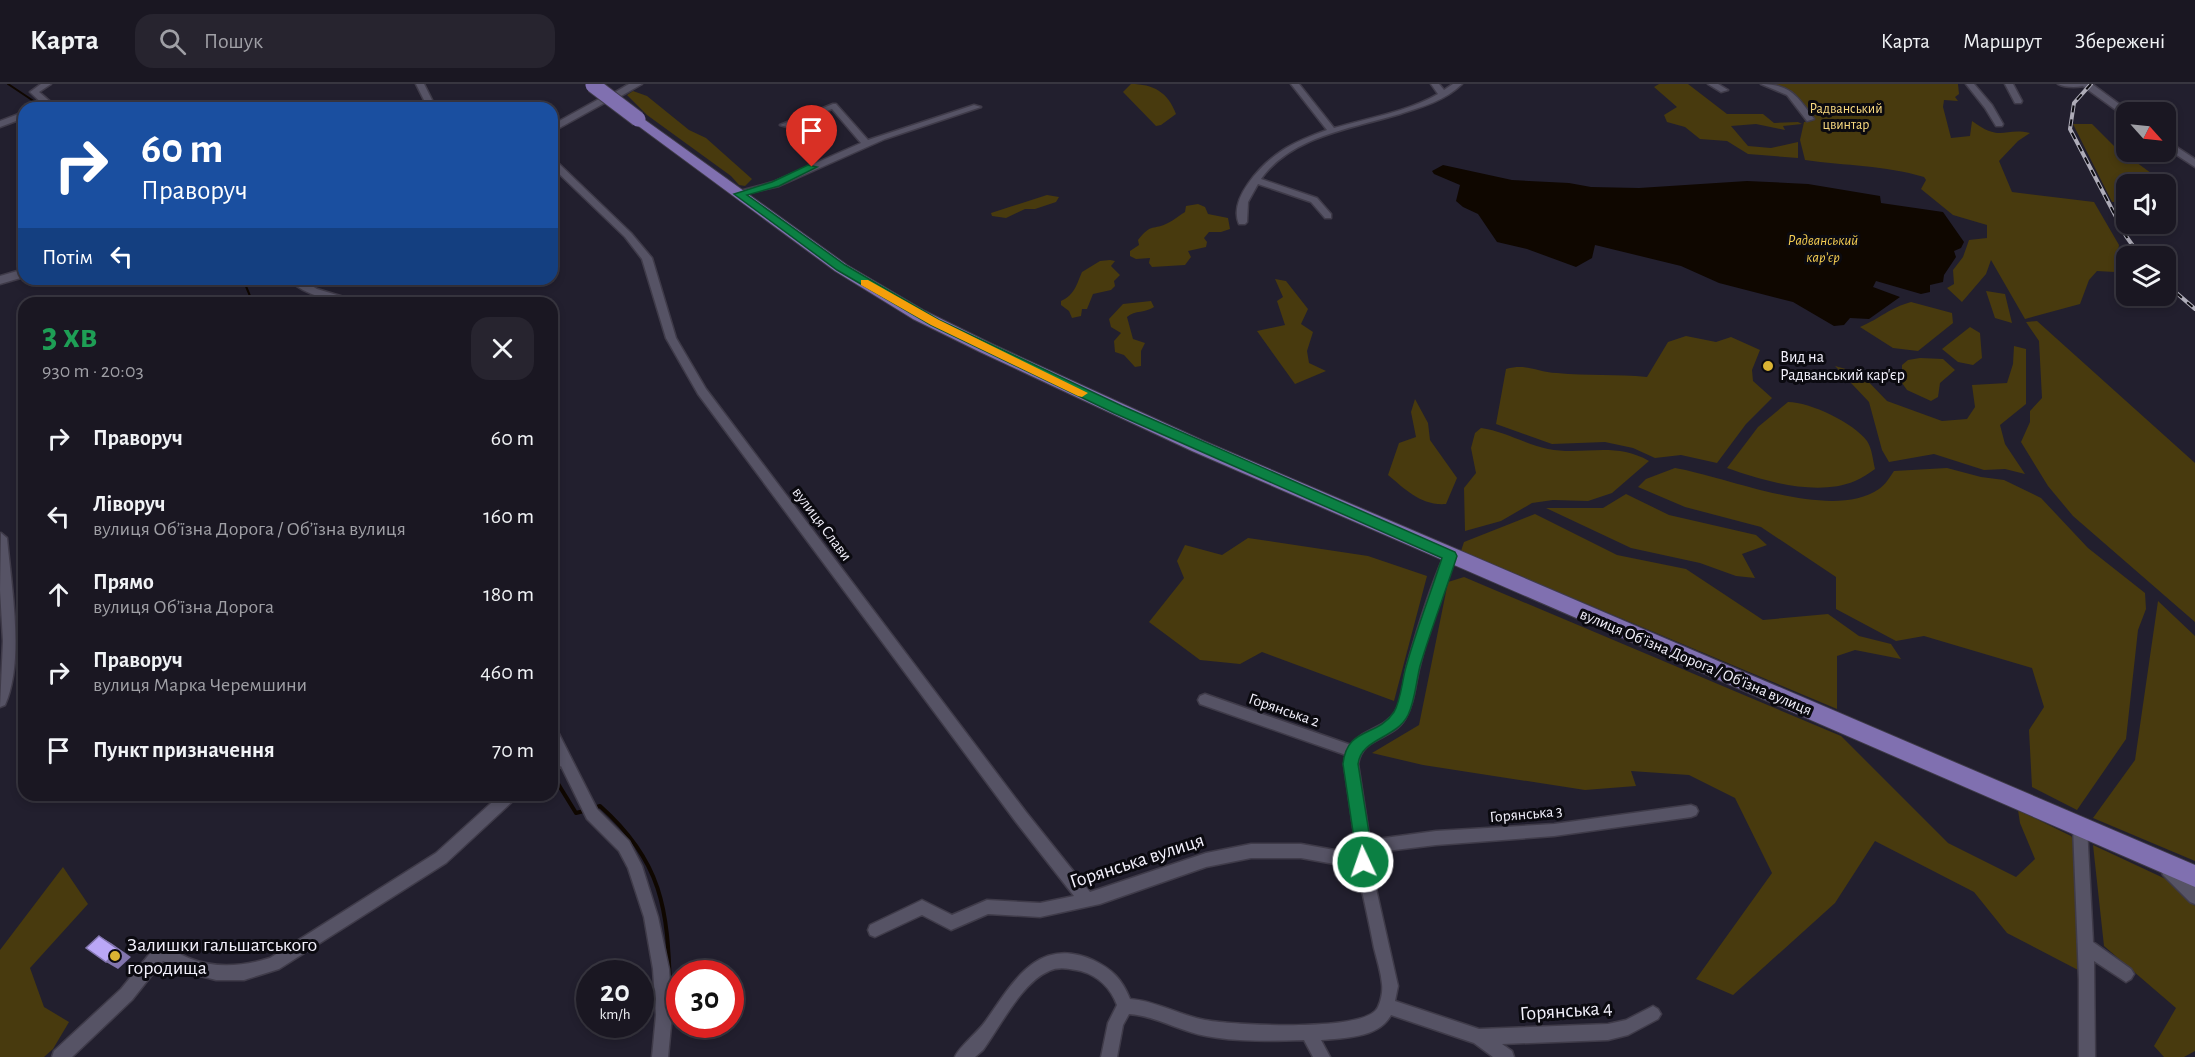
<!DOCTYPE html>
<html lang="uk">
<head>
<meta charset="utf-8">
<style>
  body { margin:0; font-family:"Alegreya Sans",sans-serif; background:#27242f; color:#f1f3f6; height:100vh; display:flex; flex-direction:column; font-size:22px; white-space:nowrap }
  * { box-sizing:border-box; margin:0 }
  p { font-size:20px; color:#9f9fa5 }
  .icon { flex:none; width:33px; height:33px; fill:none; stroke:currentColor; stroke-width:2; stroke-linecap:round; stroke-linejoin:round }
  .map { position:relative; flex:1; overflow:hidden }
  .drawer { position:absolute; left:18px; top:213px; width:540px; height:504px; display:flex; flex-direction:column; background:#1a1722; border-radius:18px; box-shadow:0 3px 9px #0003,0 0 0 2px #383640 }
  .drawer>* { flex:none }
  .guide { position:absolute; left:18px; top:18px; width:540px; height:183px; border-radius:18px; box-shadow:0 3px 9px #0003,0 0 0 2px #383640; background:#1a4fa0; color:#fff; overflow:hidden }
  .needle { width:39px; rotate:117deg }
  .controls { position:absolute; left:2116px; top:18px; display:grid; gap:12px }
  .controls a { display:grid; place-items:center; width:60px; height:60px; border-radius:12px; background:#1a1722; box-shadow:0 3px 9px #0003,0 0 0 2px #383640; font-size:30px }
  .speed { position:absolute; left:576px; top:876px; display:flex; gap:12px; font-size:30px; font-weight:700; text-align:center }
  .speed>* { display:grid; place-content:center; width:78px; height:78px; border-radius:50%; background:#1a1722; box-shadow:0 3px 9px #0003,0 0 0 2px #383640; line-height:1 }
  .speed small { font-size:15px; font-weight:400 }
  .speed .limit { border:9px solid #d22; background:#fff; color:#111 }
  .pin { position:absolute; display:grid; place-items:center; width:51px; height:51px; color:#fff; margin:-62px -26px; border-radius:50% 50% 50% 0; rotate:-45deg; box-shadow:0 0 6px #0007 }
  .pin .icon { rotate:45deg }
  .me { position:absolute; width:66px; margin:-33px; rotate:357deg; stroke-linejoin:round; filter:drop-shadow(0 0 4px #0008) }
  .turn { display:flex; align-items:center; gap:21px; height:126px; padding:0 24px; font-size:27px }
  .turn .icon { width:78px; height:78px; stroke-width:2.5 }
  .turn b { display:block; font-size:42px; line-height:51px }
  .then { display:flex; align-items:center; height:57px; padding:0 24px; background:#0003; gap:12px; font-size:22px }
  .round { display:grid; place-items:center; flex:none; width:63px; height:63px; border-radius:18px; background:#27242f }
  .overview { display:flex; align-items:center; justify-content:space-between; height:102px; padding:0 24px }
  h1 { font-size:36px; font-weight:700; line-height:45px; color:#1e9e55 }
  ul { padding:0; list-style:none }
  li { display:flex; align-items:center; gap:18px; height:78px; padding:0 24px }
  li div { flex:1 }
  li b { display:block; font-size:22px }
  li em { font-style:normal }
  header { display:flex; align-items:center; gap:36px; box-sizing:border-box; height:84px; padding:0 30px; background:#1a1722; border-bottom:2px solid #383640 }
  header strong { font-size:28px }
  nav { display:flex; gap:33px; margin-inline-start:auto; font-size:21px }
  .search { width:420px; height:54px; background:#27242f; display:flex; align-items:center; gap:15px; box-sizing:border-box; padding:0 21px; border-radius:18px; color:#9f9fa5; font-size:22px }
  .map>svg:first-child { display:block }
</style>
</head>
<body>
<header>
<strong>Карта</strong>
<div class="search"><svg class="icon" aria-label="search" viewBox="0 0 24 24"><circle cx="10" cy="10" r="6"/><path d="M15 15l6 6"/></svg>Пошук</div>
<nav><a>Карта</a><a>Маршрут</a><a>Збережені</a></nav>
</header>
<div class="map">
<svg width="2195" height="973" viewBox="0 0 2195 973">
  <rect width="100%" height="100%" fill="#221f2e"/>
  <path fill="#483a0e" d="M1131,0c22,0 37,8 45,30l-15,11 -5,1 -33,-34z
    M1659,0h29l39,30h36l11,9 24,-1 4,2 -19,2 2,4 -29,-6 -25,2 17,20 23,2 27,-6v16l-50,-4 -21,-13 -27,-2 -15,-12 -18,-5 -3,-7 13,-8 -23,-20z
    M1769,0h189l1,10 -4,3 3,4 -14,-1 -1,7 8,31 19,-2 2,-15c30,22 31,6 58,12l-12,8 -19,20 13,31 82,10 25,43 -4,27 -18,-1 -8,9 -9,24 -55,15 -34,-59 -5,14 -24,28 -15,-14 7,-4 -1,-14 10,-13 6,-17 18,-2v-13l-34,-10 -32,-26 5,-9 -2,-3c-40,-12 -78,-11 -119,-17l-5,-20 4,-18 9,-1 -23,-30z
    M633,7l14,5 42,34 17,8 46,41 -7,7 -6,-1 -8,-9 -84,-61 -20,-20z
    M2073,40h19l22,22 52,38h-39v18h-15z
    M1047,111l12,2 -3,5 -21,7h-10l-19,9 -14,-2 -1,-3z
    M1198,120l7,3 3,7 20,4 2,11 -9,3h-12l-5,6 3,4 -1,5 -18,4 3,6 -6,8 -33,2 -3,-4 1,-5 -14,1 -6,-3v-5l9,-6 -1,-5c14,-18 15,-9 30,-17 6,-3 12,-8 17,-11l1,-6z
    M1110,176l5,1 -4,5 9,9 -6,6 1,5 -4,4 -18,4 -6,15h-5l-1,7 -9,2 -3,-7 -8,-6v-4c14,-6 16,-18 21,-29l18,-11z
    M1275,195l11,2 22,28 -7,15 12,8 -6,19 2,12 17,8 -31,13 -38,-53 28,-6 -8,-24 6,-4z
    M1986,207l19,3 7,29 -17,-5z
    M1151,217l3,6c-8,6 -19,3 -27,10l6,22 12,4 -4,8v15l-6,1 -11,-12 -9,-3 -1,-11 7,-8 -10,-6 -2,-8 14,-15z
    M1911,218l41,11 1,10 -35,28 -25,-3 -33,-21c21,-9 29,-19 51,-25z
    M2037,237l158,142v159l-122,-106 -25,-30 -27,-44 9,-20v-11l12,-13 -3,-57 -13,-19z
    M1970,243l10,6 2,25 -9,7 -15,-3 -16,-13z
    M1686,252l30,6 15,-5 29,13 -8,20 1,11 19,17 -26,26 -29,39 -36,-8 -26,3 -22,-10 -28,-6 -53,2 -56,-20 10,-55c21,-6 30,3 51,4 30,3 60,1 90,4l21,-35z
    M2014,262l12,3v55l-26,21 5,19 20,30 -20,-5 -21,1 -50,-16 -45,8 -7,-12 -13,-48 -34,-36 25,7 27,28 55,20 25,-2 8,-12 -3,-22 35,-2 6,-19z
    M1920,274l23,1 12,11 -15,13 -2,14 -7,4 -24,-11 -5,-7v-18l6,-5z
    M1415,315l13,24 2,17 27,38 -11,26c-25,2 -41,-15 -58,-29l11,-32 17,-6 -5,-25z
    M1788,318c22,0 66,21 79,39 5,7 6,20 8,28 -6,4 -13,9 -20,12 -38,16 -91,0 -128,-13l31,-41z
    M1481,344c23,3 44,16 67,21 35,7 66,-8 101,12l-37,32 -24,8 -35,-1 -21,3 -31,18 -36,10 -1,-43 12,-15 -5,-25 4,-15z
    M1675,384c53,9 156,54 204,21 6,-4 11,-12 15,-18l53,-3 34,9 23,3 37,18 47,50 57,45 1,16 -8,21 -12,109 -49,71 -45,-23 -3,-57 15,-23 -12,-39 -108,-32 -28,5 -60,-32v-32l-75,-50 -76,-20 -47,-20 8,-8z
    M1626,410l43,21 87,20 11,10 -25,9 13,24 -19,-2 -36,-13 -69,-15 -85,-40h57z
    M1535,430l82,41 69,14 77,51 65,-6 31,22 32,8 10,15 -46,-9 -18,6v53l-376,-158 3,-9z
    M1248,454l120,18 59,20 -33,125 -132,-49 -22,12 -40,-4 -51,-38 35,-44 -7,-17 8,-16 37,10z
    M1464,493l377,159 107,107 68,34 19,-18 -15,-36 -2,-13 53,26 5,8 4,127 -73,-38 -33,-41 -99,-51 -40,62 -102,92 -37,-16 76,-106 -37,-75 -46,-23 -58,-4 5,15 -51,4 -162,-25 -51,-12 47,-28 29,-143z
    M2158,517l37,35v225l-102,-43 42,-58z
    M2093,761l77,36 25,25v145l-11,6h-20l-10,-11 22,-38 -72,-62z
    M63,783l25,37 -58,64 14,39 25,15 -16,27 -9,8h-44v-107z"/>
  <path fill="#0f0700" d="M1443,81l69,15 57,3 22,4 48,1 108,-7 61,3 72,12 1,7 62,9 21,30 -3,6 -7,3 2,6 -12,18 -1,7 -13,3v7l-9,2 -45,-13 -3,6 27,10 -31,22 -19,-1 -6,7 -10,1 -41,-24 -74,-19 -38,-17 -86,-21 -3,13 -16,9 -49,-18 -30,-7 -19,-28 -15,-7 -7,-6 4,-16 -26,-11 -2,-3z"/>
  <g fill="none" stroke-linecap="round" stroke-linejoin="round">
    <path stroke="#0f0700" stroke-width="2" d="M8,0l33,22
      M243,195l7,17 13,7"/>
    <path stroke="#0f0700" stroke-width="4" d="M552,690l24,39 8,-2
      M594,724l6,-2c62,55 68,103 70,183"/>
    <g stroke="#3f3b49" stroke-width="3">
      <path id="minor" d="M41,0h10l-12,8 14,12v4h-6l-17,-16z
        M416,0h8l12,24h-8z
        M1291,0h8l35,44c34,-10 73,-16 104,-34l-7,-10h8l5,6 9,-6h9c-16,16 -40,23 -62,30 -46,14 -109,22 -139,65l56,19 14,16v4h-6l-14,-16 -53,-18 -10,18 -1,20 -2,2h-6c-11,-25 22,-59 41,-72 14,-10 31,-16 47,-22z
        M1708,0h10l10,6 -7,2z
        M1761,0c30,0 37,13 53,35l-7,2 -20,-26z
        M1966,0h8l18,21 11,19 -1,2h-6l-11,-18z
        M2005,0h8l9,17 -1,2h-6z
        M2058,0h31c-7,4 -24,4 -31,0z
        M833,20h3l32,36 106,-35 7,2 -96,32 -106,47 -43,10v-4l37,-10 88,-39 -29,-34 -45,18 -7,-2z
        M24,28v6l-24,9v-6z
        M552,75l3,1 76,73 21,25 24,80 30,51 320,423 64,80 116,-39 45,-9h50l56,10 -13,-90 2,-9 -146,-51 -2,-4 2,-4 5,-2 146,51c11,-16 33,-16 44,-33 9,-14 8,-34 13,-50 10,-36 21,-72 36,-106l2,-3h8l2,3c-15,35 -27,72 -36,109 -5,18 -5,37 -15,54 -13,22 -43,17 -47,45l12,78 7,-3 59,-8 118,-7 137,-19 5,2 2,4 -2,4 -5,2 -137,19 -118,9 -58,7 -7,4 -1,6 28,124 -3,15 84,28 129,-5 18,-4 27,-14 5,3 3,5 -3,5 -30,16 -20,5 -106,4 10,7 2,6h-21l-19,-14 -83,-28c-12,23 -47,23 -70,25l9,17h-17l-9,-17c-32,1 -67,2 -98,-4 -27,-5 -50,-20 -77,-22l-6,11 -6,32h-16l7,-34 9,-18c-6,-16 -18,-29 -36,-34 -11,-2 -22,-5 -32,0 -27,11 -49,56 -66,79l-8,7h-20c4,-10 22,-24 30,-35 27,-38 52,-87 108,-62 19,9 29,19 37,39 26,2 49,16 75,21 27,5 162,13 173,-13 3,-6 5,-16 4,-23 -1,-12 -5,-24 -8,-36 -5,-26 -11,-53 -17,-80l-56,-10h-50l-45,9 -106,37 -60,13 -52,-3 -37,16 -29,-15 -47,22 -5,-2 -2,-5 2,-5 52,-25 30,15 35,-15 53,3 34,-7 -58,-74 -318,-428 -32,-56 -24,-79 -17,-22 -73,-70z
        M224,195h10l1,1 -5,3z
        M288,195h12l17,10 40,12 2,2c-23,0 -54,-7 -71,-24z
        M1,449l6,5c4,48 18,122 -2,167l-5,2 3,-66 -3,-51z
        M552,644l5,2 40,79 32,32 13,25 16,51 11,52 3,46 -4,42h-16l4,-42 -3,-46 -9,-52 -16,-49 -9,-17 -32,-32 -26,-53 -9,5v-14l4,-2 -4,-7z
        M500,711h17l-2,4 -69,64 -167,106 -35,11h-28l-27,-7 -26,-12 -31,39 -60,57h-20l2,-6 67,-62 35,-43 5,-2c10,4 19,11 30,15 26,10 53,7 79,-1l166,-105z
        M2080,737l5,1 2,5 6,115 38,27 3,5 -3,5 -5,3 -32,-21 1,96h-16v-77l-6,-153 2,-5z
        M2168,779l5,2 22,22v17l-5,-2 -27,-27 -2,-5 2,-5z"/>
    </g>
    <g stroke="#3f3b49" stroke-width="3">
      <path id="tertiary" d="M629,0h13l-21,12 -9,-2z
        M2080,0h12l38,28h-3v6z
        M599,15l9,2 -56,31v-7z
        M2166,56l29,19v8l-29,-19z
        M24,185v8l-24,7v-8z"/>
    </g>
    <g stroke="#3f3b49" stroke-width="2">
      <path id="trunk" d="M638,31l209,150 78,46 67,33 212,97 991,424v22l-1003,-436 -212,-99 -67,-33 -78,-48 -202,-149 -2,-3z"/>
    </g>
    <use href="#minor" fill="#565365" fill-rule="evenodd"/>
    <use href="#tertiary" fill="#565365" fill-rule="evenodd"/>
    <use href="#trunk" fill="#8070b0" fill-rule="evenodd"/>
    <g stroke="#aeacb8" stroke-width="4">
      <path id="rail" d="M2091,0l-17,19 -4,26 56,107 14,20
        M2166,200l29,25"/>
    </g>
    <use href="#rail" stroke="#0b0a10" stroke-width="2" stroke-dasharray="7" stroke-linecap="butt"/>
    <g stroke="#3f3b49" stroke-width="17" stroke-linecap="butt">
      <path id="trunk-bridge" d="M593,1l45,34"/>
    </g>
    <use href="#trunk-bridge" stroke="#8070b0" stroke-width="15"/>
  </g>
  <path fill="#8275ad" d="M99,852l12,7 20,14 -13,12 -12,-7z"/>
  <path fill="#baa7f7" stroke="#8275ad" stroke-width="1.5" d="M99,852l20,14 -13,12 -20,-14z"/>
  <path fill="#0b8043" stroke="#07532c" stroke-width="1.5" d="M808,81l9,2 -38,19 -32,9 98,70 94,55 183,86 333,146 2,4c-12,37 -26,73 -37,110 -4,16 -5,35 -12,49 -12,24 -47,23 -50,49l14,88 -4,15 -5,3 -6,-3 -3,-5 2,-10 -13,-88c4,-38 34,-26 51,-52 7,-12 8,-31 12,-45 10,-36 24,-72 36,-109l-328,-145 -183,-88 -94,-55 -103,-76 38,-12z"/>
  <path fill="#f59e0b" d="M861,196h7l71,40 149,73 -6,4 -4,-1 -147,-71 -70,-40z"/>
  <g fill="#dab333" stroke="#0b0a10" stroke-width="2">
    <circle cx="1768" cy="282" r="6"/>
    <circle cx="115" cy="872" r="6"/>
  </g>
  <g text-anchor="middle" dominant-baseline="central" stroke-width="6" stroke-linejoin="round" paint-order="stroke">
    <g font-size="14" fill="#fada80" stroke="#0b0a10">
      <text x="1846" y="25">Радванський<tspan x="1846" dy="16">цвинтар</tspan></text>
    </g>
    <g font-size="15" font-style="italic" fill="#f5cd52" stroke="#0b0a10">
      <text x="1823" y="156">Радванський<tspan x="1823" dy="17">карʼєр</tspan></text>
    </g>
    <g font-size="16" fill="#f3f1fc" stroke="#0b0a10" text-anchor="start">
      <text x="1780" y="273">Вид на<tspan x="1780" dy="18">Радванський кар'єр</tspan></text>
    </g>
    <g font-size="16" fill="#f3f1fc" stroke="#0b0a10">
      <text transform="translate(822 440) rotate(53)">вулиця Слави</text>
      <text transform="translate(1696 578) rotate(23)">вулиця Обʼїзна Дорога / Обʼїзна вулиця</text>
      <text transform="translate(1284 626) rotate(19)">Горянська 2</text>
      <text transform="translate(1526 730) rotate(-5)">Горянська 3</text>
    </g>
    <g font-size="20" fill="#f3f1fc" stroke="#0b0a10">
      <text transform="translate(1137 777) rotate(-18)">Горянська вулиця</text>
      <text transform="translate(1566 927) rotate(-4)">Горянська 4</text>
    </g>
    <g font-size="20" fill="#f3f1fc" stroke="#0b0a10" text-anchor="start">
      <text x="127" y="861">Залишки гальшатського<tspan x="127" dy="23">городища</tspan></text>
    </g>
  </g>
</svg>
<div class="controls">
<a><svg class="needle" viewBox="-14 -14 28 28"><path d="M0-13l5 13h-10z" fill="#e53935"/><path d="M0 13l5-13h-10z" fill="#9f9fa5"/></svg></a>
<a><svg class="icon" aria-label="sound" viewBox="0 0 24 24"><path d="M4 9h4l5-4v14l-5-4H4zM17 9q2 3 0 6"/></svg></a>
<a><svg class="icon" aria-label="layers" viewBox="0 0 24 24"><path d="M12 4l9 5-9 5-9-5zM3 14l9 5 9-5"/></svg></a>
</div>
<div class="speed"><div>20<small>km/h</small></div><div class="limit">30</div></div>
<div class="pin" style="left:812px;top:83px;background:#d93025"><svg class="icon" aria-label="arrive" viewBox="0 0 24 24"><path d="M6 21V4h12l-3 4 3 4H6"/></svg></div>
<svg class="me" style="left:1363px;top:778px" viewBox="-20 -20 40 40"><circle r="17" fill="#0b8043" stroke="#fff" stroke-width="3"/><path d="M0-11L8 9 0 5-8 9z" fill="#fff"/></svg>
<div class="guide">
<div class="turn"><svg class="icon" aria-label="right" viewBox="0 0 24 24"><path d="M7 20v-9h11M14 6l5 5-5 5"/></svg><div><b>60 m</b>Праворуч</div></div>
<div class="then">Потім<svg class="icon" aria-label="left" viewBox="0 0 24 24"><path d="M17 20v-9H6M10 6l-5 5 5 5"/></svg></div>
</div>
<section class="drawer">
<div class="overview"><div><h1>3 хв</h1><p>930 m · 20:03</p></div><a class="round"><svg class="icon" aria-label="close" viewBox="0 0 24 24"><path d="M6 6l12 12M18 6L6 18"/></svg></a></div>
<ul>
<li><svg class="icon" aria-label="right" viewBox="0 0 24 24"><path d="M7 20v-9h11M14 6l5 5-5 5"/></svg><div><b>Праворуч</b></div><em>60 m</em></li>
<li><svg class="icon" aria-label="left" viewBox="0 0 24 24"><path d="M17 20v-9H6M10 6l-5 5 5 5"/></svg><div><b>Ліворуч</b><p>вулиця Обʼїзна Дорога / Обʼїзна вулиця</p></div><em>160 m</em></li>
<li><svg class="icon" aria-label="ahead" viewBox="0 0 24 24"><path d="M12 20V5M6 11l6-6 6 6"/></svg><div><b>Прямо</b><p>вулиця Обʼїзна Дорога</p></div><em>180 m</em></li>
<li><svg class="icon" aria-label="right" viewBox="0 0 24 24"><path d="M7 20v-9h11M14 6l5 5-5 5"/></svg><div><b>Праворуч</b><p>вулиця Марка Черемшини</p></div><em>460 m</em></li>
<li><svg class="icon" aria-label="arrive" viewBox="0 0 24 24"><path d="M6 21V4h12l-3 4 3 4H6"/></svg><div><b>Пункт призначення</b></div><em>70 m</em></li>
</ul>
</section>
</div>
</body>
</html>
